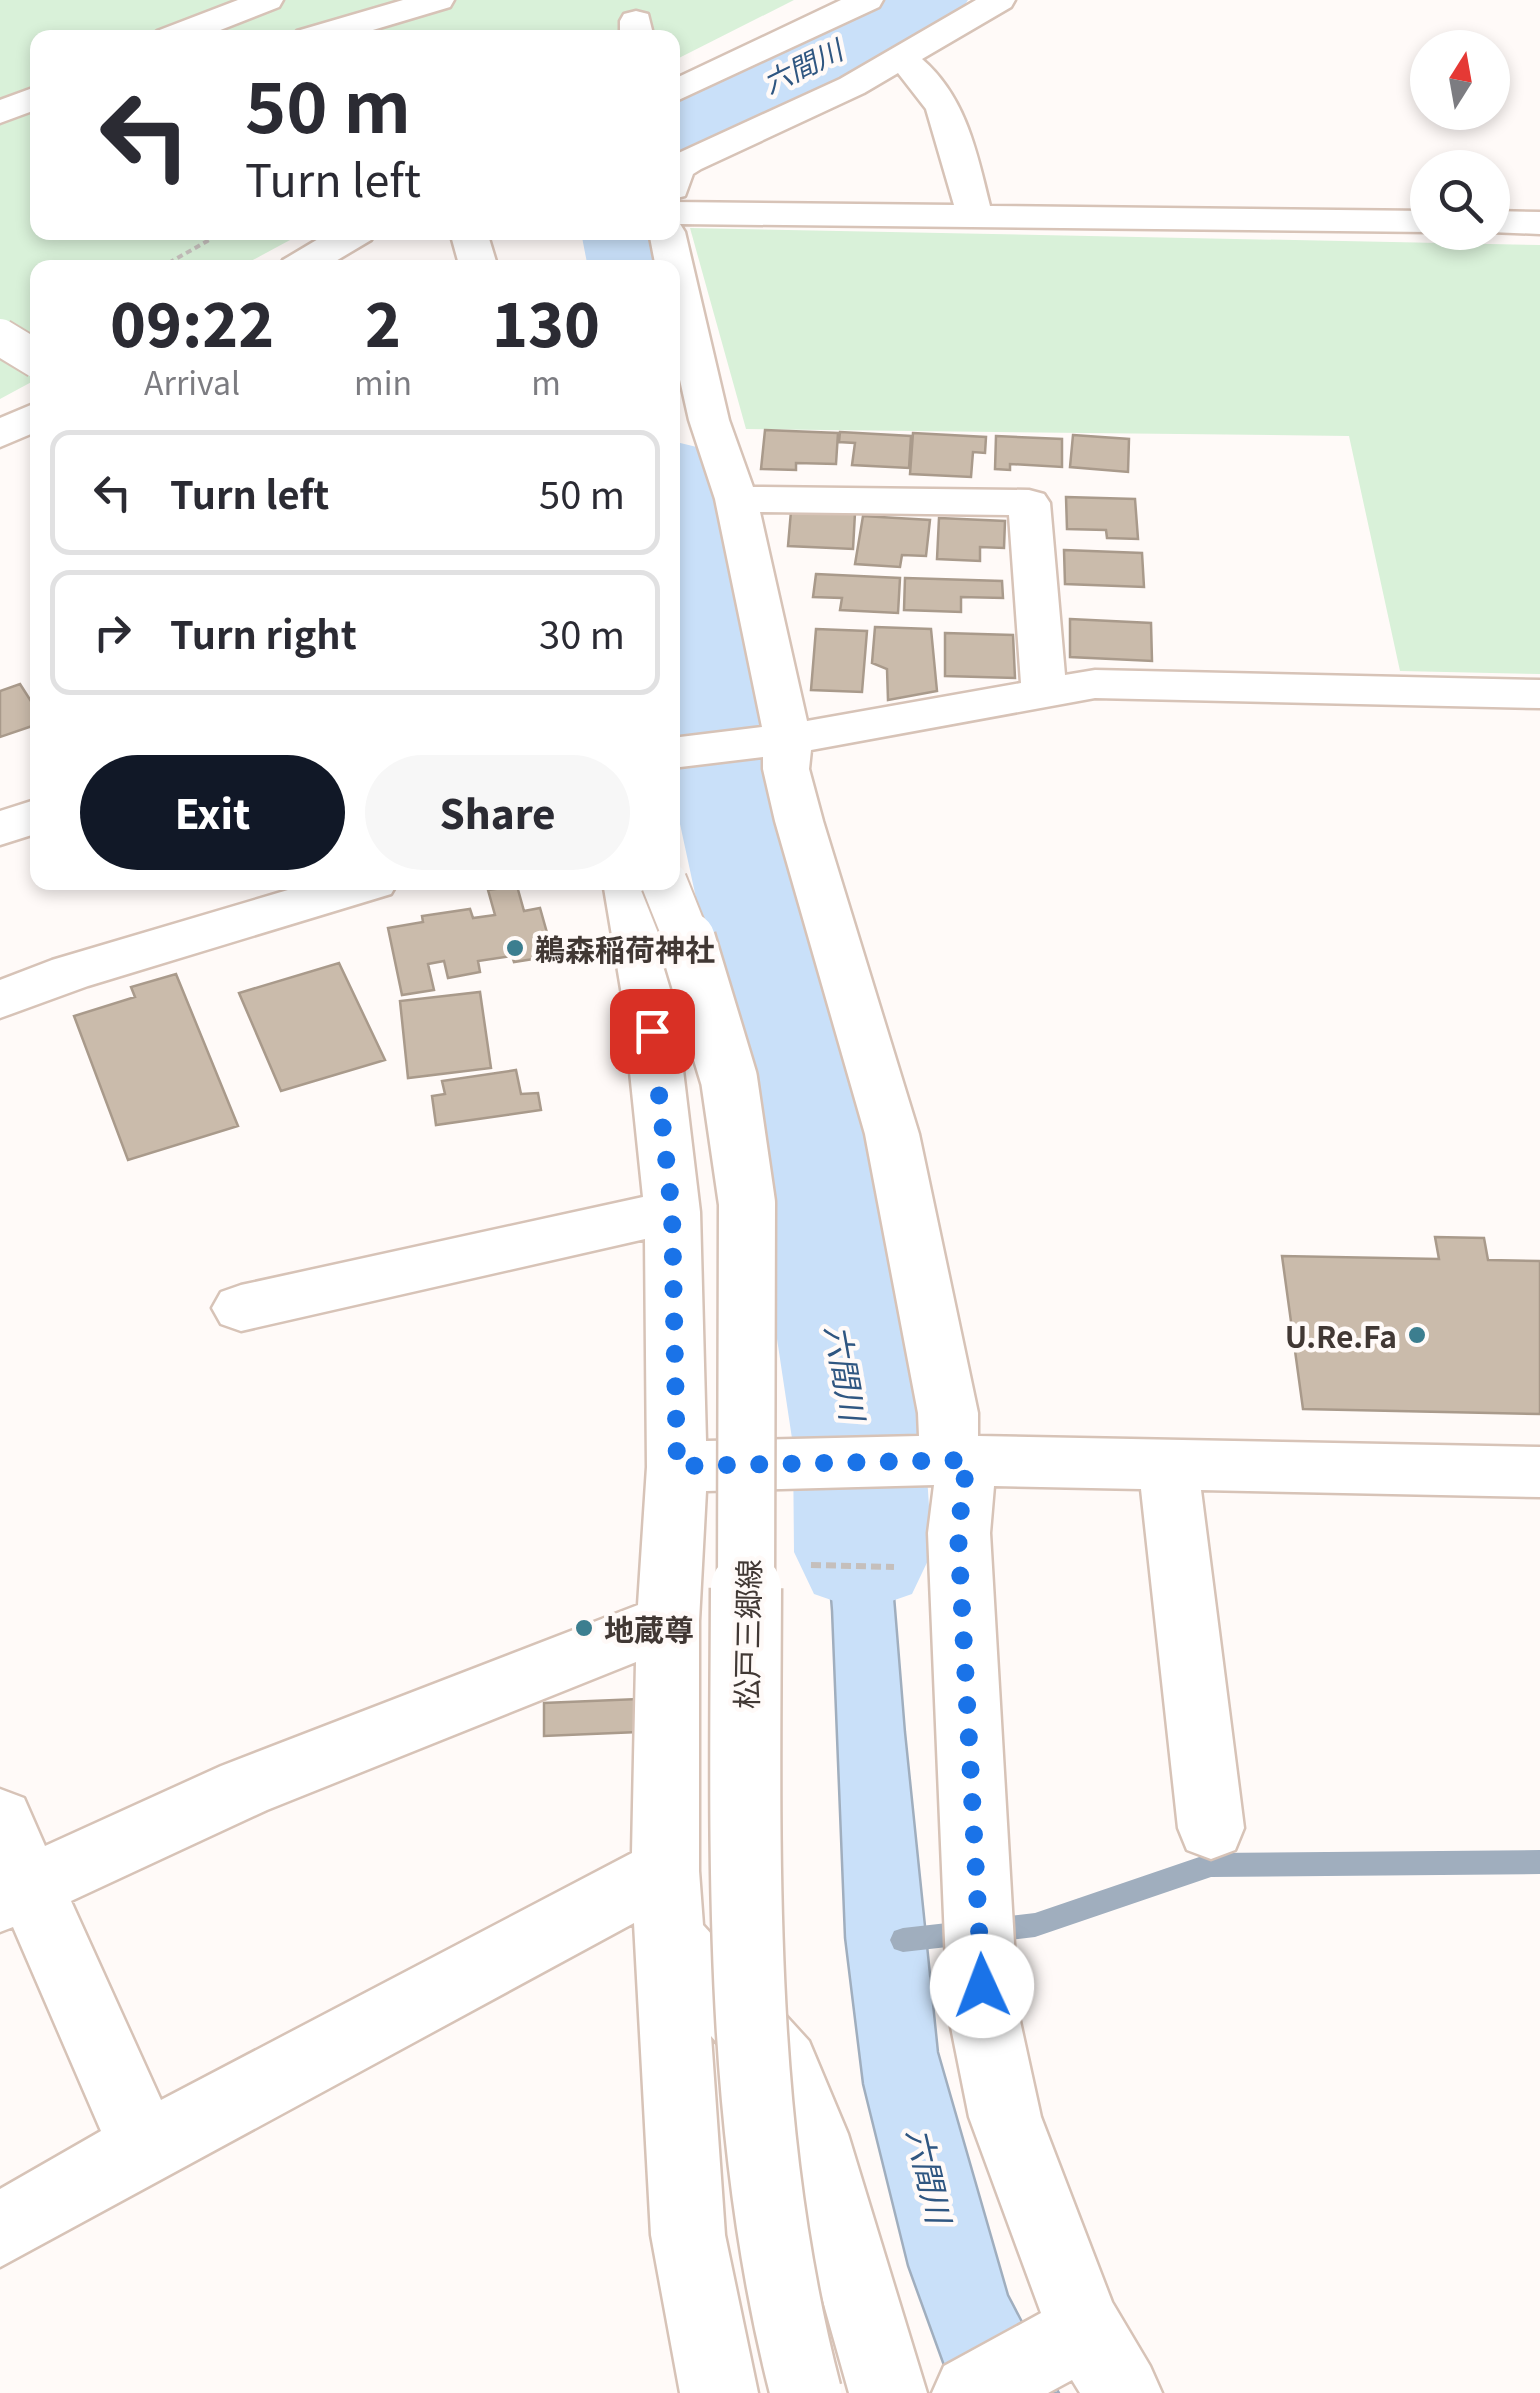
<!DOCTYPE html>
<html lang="en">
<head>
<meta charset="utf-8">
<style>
  body { margin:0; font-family:Georgia,"Noto Sans JP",serif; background:#f7f7f7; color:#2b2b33; height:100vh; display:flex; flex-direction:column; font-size:38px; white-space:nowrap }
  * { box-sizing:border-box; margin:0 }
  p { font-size:32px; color:#7c7c81 }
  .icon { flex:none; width:55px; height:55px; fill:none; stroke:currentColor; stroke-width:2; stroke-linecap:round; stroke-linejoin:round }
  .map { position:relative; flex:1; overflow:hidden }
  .sheet { position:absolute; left:30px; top:260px; width:650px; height:630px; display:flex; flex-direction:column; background:#fff; border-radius:20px; box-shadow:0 5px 15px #0003 }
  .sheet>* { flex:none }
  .guide { position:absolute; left:30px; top:30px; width:650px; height:210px; border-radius:20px; box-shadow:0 5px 15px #0003; background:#fff; color:#2b2b33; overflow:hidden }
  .needle { width:65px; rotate:11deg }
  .fabs { position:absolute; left:1410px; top:30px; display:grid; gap:20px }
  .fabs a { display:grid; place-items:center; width:100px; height:100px; border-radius:50%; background:#fff; box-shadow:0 5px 15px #0003; font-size:50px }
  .pin { position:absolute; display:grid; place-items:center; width:85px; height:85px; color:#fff; margin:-42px; border-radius:20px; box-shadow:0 5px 15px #0006 }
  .me { position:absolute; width:110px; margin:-55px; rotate:358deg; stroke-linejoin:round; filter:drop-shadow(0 0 8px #0008) }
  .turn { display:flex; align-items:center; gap:35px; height:210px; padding:0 50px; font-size:45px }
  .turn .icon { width:130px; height:130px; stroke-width:2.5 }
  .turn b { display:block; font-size:70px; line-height:85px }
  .eta { display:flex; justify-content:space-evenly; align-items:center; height:170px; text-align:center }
  .eta b { font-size:60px; font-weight:800; line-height:70px }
  .action { display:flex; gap:20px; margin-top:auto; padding:20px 50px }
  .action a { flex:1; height:115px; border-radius:60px; background:#111827; color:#fff; font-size:40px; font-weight:800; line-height:115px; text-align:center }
  .action a+a { background:#f7f7f7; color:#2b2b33 }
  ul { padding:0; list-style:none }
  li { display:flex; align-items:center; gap:30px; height:125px; margin:0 20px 15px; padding:0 30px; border:5px solid #e1e1e2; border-radius:20px }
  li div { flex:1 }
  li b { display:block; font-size:38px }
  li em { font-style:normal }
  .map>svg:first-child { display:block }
</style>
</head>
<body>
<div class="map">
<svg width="1540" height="2393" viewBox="0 0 1540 2393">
  <rect width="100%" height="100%" fill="#fffaf8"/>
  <path fill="#d9f1d9" d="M0,0h794l-121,61 -1,-23h-634v194l265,1 -63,34 -202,1 -1,111 -37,20z
    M690,228l850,17v429l-140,-3 -51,-235 -603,-7z"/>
  <path fill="#c9e0f9" stroke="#a0aebe" stroke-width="2.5" d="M877,1385l28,347 33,320 70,243 51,98h-105l-46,-127 -45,-182 -18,-146 -13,-327 -18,-224z"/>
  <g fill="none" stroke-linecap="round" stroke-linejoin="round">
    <path fill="#a0aebe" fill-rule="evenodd" d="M1540,1850v24l-329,3 -176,60 -132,15 -9,-3 -4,-9 4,-9 9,-3 132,-15 176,-60z"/>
    <path fill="#c9e0f9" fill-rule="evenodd" d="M877,0h91l-10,15c-89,48 -188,113 -286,137v-52l83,-36z
      M581,232h82l9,36h-84z
      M672,441l33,8 13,20 54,296 92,355 61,325 7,107 -20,42 -49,17 -49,-17 -20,-42 -1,-107 -49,-325 -72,-333z"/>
  </g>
  <path fill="#cabbab" stroke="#a99a8b" stroke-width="2.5" d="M765,430l73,3 -2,31 -40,-1v7l-35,-1z
    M840,432l71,4 -2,32 -57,-3 3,-22 -16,-1z
    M913,433l73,4 -1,16 -12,-1 -2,25 -61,-3z
    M1073,435l56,4 -1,33 -58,-5z
    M996,436l66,3v28l-52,-3v6l-15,-1z
    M1066,497l69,2 3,40 -31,-1 -1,-8 -39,-1z
    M791,511l64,2 -2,36 -65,-3z
    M863,516l67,4 -4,36 -24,-1 -2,12 -45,-3z
    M939,518l66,3 -1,27 -24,-1v14l-43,-2z
    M1064,550l78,3 2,34 -79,-3z
    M816,574l84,4 -2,35 -58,-3 2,-12 -29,-1z
    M905,578l97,3 1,17 -42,-1v15l-57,-2z
    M1070,619l81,4 1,38 -82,-4z
    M875,627l56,2 6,62 -49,9 -1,-31 -15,-6z
    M816,629l51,2 -5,61 -51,-2z
    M945,633l68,2 2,43 -70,-2z
    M20,684l18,28v12l-38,13v-46z
    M517,886l7,25 16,-3 11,39 -13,2 2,9 -26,4 -2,-6 -34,5 2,11 -32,6 -4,-17 -16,3 6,26 -32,5 -14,-67 35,-6 -1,-6 48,-7 3,9 22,-3 -7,-25z
    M339,963l46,97 -104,31 -42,-98z
    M176,974l62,152 -110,34 -54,-144 61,-19 -4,-10z
    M480,992l11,76 -83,10 -8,-77z
    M516,1070l5,24 17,-1 3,17 -105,15 -4,-29 13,-2 -3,-13z
    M1435,1237l49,1 4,22 52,1v153l-237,-5 -21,-153 157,3z
    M638,1699v33l-94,4v-33z"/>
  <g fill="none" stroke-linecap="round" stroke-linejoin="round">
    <g stroke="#d7c3b7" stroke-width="5">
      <path id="minor" d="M238,0h45l-4,7 -79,31h-47l4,-7z
        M403,0h51l-4,7 -104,31h-53l4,-7z
        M841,0h42l-4,7 -207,96v-23z
        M976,0h39l-4,7 -89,52c44,38 55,94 68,147l438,5 2,21 -750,-8 5,8 44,188 24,67 276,3 15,4 6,9 15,172 30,-5 445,10v28l-445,-10 -284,52 -2,19 14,52 96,313 59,279v23l562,11v50l-339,-7 43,338 -9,22 -24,9 -24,-9 -9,-22 -37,-339 -147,-3 -4,47 28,479 23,105 71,185 38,64 12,27h-82l-8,-13 -24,13h-116l12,-27 97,-53 -72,-196 -21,-105 -20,-479 6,-48 -228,6 -7,130v250l4,54 106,116 39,93 79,259h-78l-73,-259 -18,-44 -47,-54 14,199 33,158h-78l-29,-158 -17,-312 -634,344v-78l101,-58 -88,-204 -13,5v-143l24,9 21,48 176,-80 417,-161 9,-138 -2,-228 -404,92 -20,-7 -9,-16 9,-16 20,-7 402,-88 -21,-202 -19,-113h49l22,113 26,217 6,229 213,-5 -1,-23 -53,-279 -90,-313 -12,-52v-12l-91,11v-30l90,-11 -47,-228 -26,-79 -17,-76v-76h-16l-7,-36h23v-30l282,3 -28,-96 -28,-36 -34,20 -163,76 -8,5 -8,22 -13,3v-43l168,-77zM760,512l249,3 12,168 -214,38zM636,1662l-4,191 -471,247 -90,-199 196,-91z
        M636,11l12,3 6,24h-34v-17l4,-7z
        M38,86v23l-38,14v-23z
        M1492,211l48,1v22l-50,-2z
        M330,232h46l-5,8 -47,28h-46l5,-8z
        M450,232h37l11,36h-38z
        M38,402v29l-38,16v-29z
        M38,799v34l-38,12v-34z
        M315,882h83l-7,12 -303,92 -88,32v-38l52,-20z"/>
    </g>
    <path stroke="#c5bfbc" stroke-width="4" stroke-dasharray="6 4" stroke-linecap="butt" d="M160,268l63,-36"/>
    <path stroke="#c5bfbc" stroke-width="6" stroke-dasharray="10 5" stroke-linecap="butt" d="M811,1565l83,2"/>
    <use href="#minor" fill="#fff" fill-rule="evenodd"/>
    <g stroke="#d7c3b7" stroke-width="40" stroke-linecap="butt">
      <path id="major-bridge-far3" d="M0,337l38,23"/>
    </g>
    <g stroke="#d7c3b7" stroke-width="49" stroke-linecap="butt">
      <path id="major-bridge-far2" d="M664,882l24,60"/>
    </g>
    <g stroke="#d7c3b7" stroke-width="61" stroke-linecap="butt">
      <path id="major-bridge-far1" d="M687,940l42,139 18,124 -1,387"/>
    </g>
    <g stroke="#d7c3b7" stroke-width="75" stroke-linecap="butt">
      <path id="major-bridge" d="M746,1588c-1,268 -9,543 60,805"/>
    </g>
    <use href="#major-bridge-far3" stroke="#fff" stroke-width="36"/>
    <use href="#major-bridge-far2" stroke="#fff" stroke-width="45"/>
    <use href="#major-bridge-far1" stroke="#fff" stroke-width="56"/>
    <use href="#major-bridge" stroke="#fff" stroke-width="70"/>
  </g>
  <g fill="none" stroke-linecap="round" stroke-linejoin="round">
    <path stroke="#1a73e8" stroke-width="18" stroke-dasharray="0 32.4" d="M652,1031l20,181 5,254 290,-6 -9,73 24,453"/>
  </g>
  <g fill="#3c7e8f" stroke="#fffaf8" stroke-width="4">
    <circle cx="515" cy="948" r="10"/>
    <circle cx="1417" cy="1335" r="10"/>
    <circle cx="584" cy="1628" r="10"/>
  </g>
  <g text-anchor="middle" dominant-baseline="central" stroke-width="9" stroke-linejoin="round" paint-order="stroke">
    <g font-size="28" font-style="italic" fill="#2f5681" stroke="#fffaf8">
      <text transform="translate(802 65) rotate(-26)">六間川</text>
    </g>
    <g font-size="30" font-weight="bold" fill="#413834" stroke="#fffaf8" text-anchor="start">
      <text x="535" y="948">鵜森稲荷神社</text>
      <text x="1397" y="1335" text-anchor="end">U.Re.Fa</text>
      <text x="604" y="1628">地蔵尊</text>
    </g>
    <g font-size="30" fill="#413834" stroke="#fffaf8">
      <text transform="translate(746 1634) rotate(-89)">松戸三郷線</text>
    </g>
    <g font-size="32" font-style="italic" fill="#2f5681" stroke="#fffaf8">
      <text transform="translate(847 1372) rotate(80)">六間川</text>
      <text transform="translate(931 2175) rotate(77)">六間川</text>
    </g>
  </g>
</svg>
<div class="fabs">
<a><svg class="needle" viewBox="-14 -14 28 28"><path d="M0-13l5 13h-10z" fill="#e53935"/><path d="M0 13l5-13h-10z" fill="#7c7c81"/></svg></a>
<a><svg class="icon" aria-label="search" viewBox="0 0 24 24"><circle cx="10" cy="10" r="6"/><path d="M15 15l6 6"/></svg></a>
</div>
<div class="pin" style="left:652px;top:1031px;background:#d93025"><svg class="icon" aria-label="arrive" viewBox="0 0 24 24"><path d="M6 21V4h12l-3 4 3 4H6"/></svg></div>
<svg class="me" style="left:982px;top:1986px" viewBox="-20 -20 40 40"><circle r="19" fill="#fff"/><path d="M0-13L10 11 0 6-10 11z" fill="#1a73e8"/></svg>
<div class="guide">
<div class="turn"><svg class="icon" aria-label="left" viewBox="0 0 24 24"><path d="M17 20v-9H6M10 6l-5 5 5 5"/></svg><div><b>50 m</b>Turn left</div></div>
</div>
<section class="sheet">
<div class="eta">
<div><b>09:22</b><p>Arrival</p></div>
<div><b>2</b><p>min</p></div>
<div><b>130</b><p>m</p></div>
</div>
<ul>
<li><svg class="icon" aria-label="left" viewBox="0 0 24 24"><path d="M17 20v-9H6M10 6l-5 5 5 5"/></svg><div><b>Turn left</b></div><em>50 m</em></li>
<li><svg class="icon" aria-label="right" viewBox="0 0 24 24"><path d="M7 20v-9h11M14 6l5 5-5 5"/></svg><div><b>Turn right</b></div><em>30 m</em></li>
</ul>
<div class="action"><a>Exit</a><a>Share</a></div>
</section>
</div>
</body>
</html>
